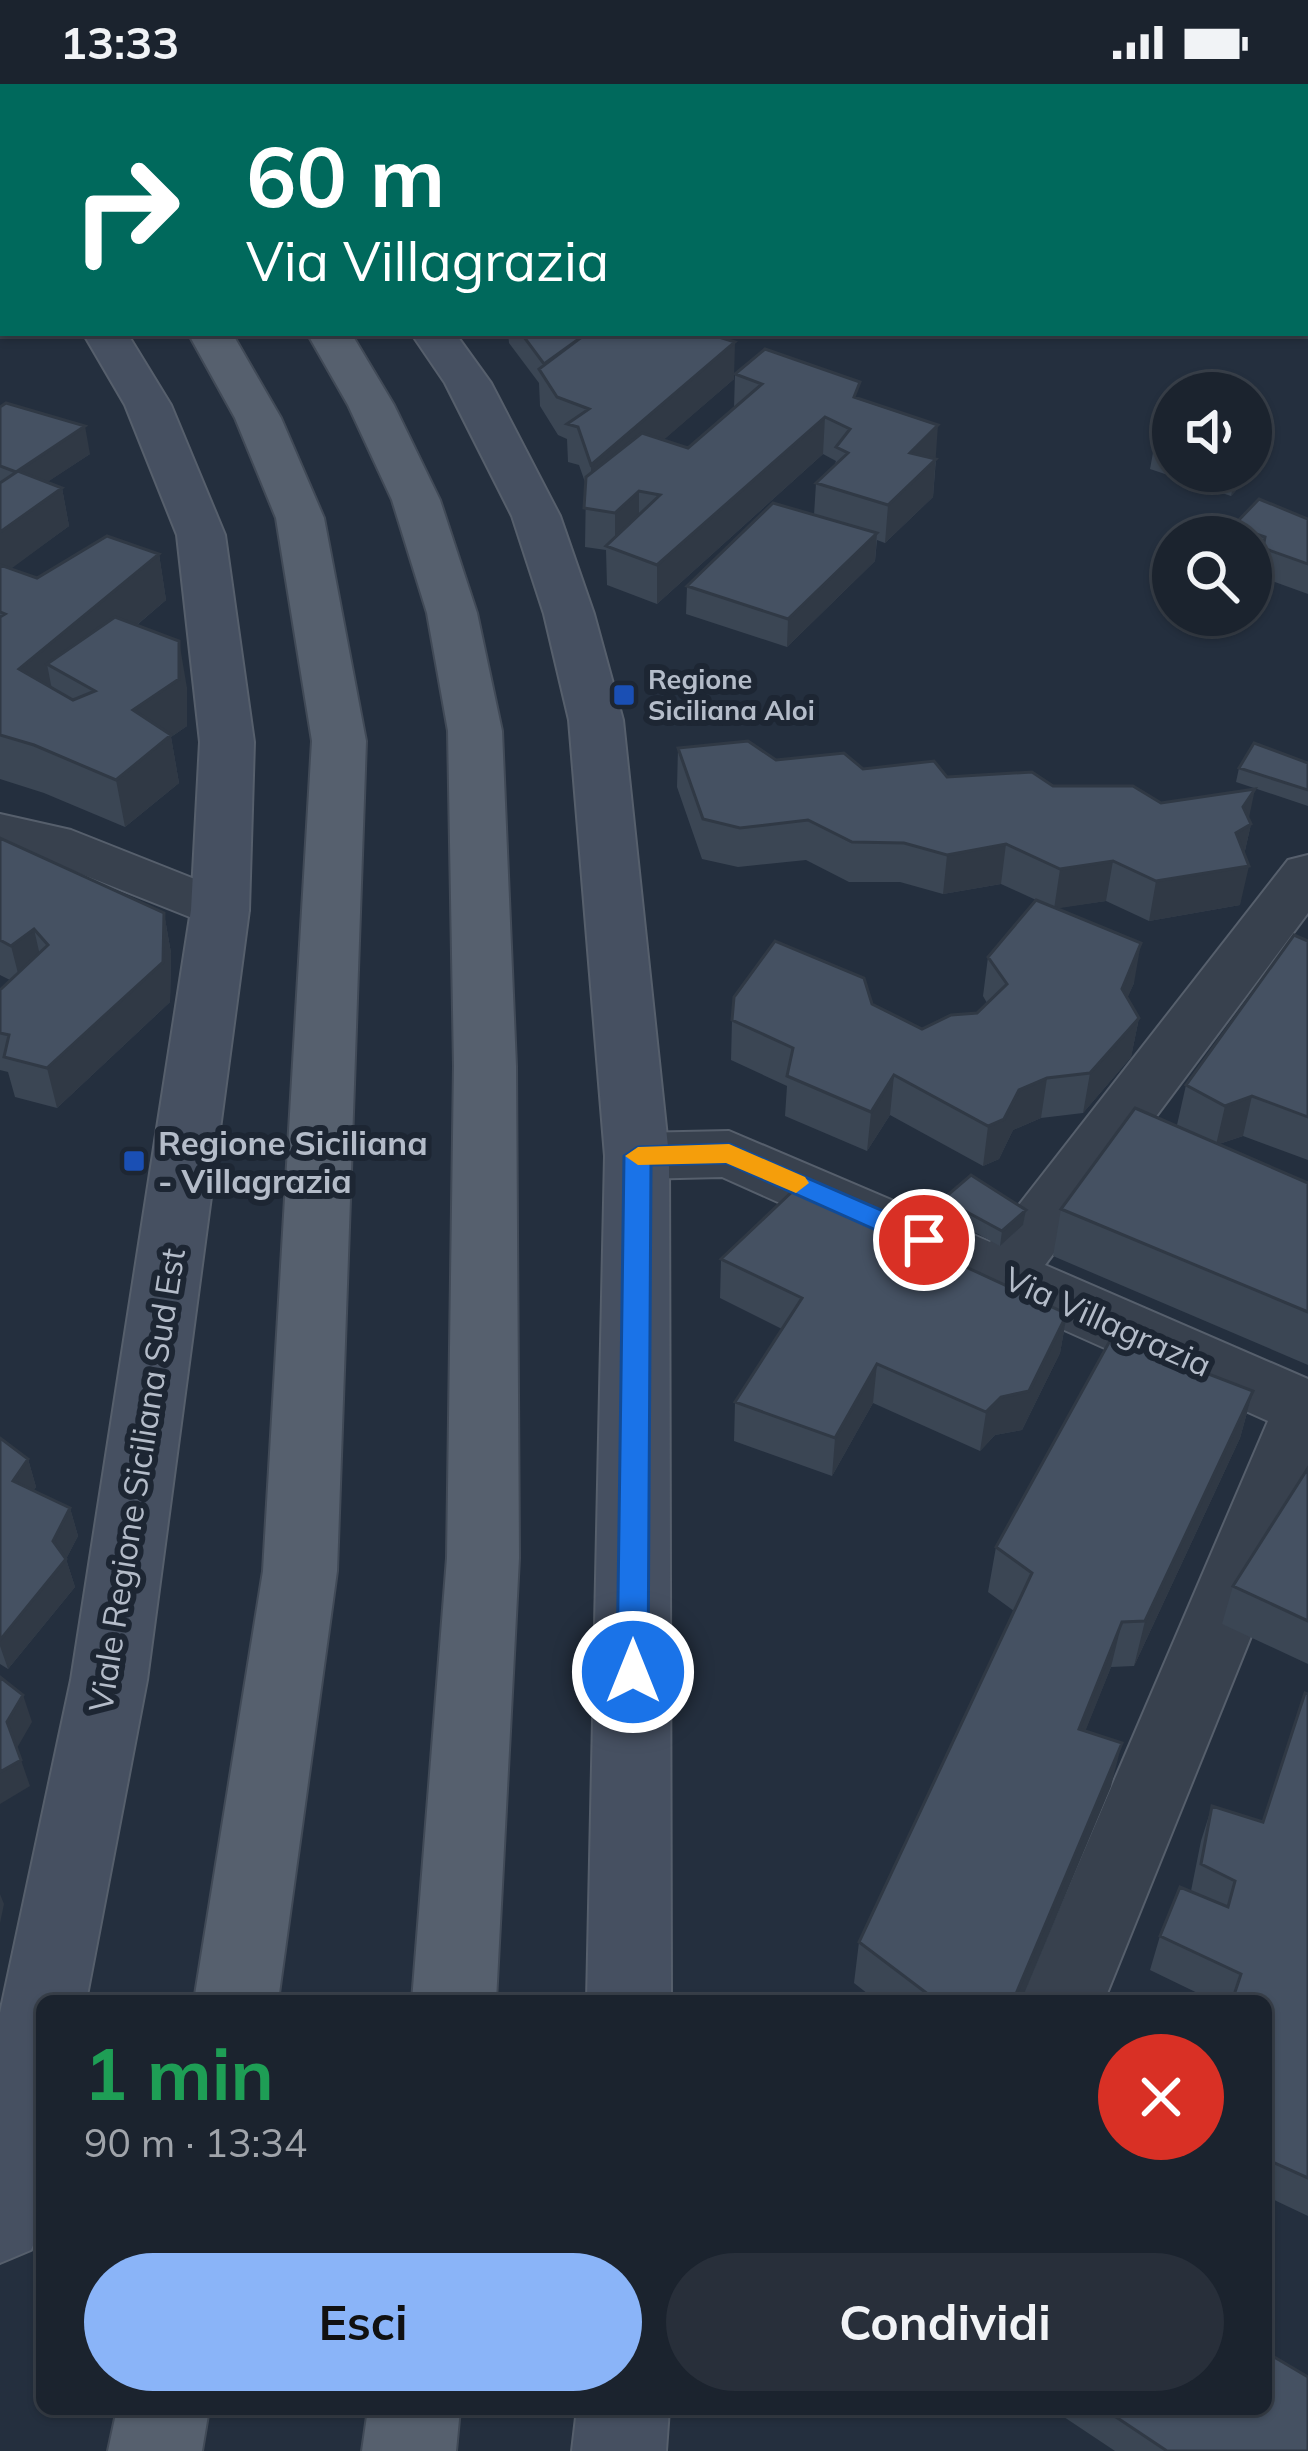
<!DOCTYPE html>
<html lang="it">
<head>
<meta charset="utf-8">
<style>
  body { margin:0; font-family:Mulish,sans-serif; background:#282f3a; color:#f1f3f6; height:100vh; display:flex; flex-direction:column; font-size:45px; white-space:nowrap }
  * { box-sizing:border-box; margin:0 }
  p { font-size:39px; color:#a0a4aa }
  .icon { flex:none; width:66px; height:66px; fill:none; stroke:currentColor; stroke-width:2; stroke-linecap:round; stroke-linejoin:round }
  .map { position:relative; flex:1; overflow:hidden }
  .details { position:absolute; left:36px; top:1911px; width:1236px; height:420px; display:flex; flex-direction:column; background:#1b232e; border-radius:18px; box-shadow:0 3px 9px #0004,0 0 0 3px #39404a }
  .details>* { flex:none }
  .guide { position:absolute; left:0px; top:0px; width:1308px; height:252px; box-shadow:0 3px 9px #0004,0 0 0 3px #39404a; background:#00695c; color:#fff; overflow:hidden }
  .fabs { position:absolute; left:1152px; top:288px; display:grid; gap:24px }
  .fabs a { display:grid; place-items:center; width:120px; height:120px; border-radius:50%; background:#1b232e; box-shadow:0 3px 9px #0004,0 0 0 3px #39404a; font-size:60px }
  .pin { position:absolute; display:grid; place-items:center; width:102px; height:102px; color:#fff; margin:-51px; border:6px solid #fff; border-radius:50%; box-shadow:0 3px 12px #0007 }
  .me { position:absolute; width:132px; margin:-66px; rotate:0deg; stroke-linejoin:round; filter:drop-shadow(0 0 9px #0008) }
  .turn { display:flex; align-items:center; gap:42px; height:252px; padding:0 48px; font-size:54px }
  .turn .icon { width:156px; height:156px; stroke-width:2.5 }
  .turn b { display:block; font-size:84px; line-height:102px }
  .round { display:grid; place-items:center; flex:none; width:126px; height:126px; border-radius:63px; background:#282f3a }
  .headline { display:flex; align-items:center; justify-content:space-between; height:204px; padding:0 48px }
  h1 { font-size:72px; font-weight:700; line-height:90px; color:#1e9e55 }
  .action { display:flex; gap:24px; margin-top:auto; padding:24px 48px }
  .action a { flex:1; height:138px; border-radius:72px; background:#8ab4f8; color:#111; font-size:48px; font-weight:700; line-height:138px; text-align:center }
  .action a+a { background:#282f3a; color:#f1f3f6 }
  .status { display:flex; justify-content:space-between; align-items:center; height:84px; padding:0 60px; background:#1b232e; direction:ltr }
  .status svg { height:33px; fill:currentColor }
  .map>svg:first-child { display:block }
</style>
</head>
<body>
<div class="status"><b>13:33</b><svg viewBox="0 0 49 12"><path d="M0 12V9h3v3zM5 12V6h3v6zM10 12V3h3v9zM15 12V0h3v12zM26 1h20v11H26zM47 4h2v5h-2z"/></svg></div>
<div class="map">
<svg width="1308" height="2367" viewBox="0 0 1308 2367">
  <rect width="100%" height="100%" fill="#242f3e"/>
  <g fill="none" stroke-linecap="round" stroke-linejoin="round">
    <g stroke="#565f6c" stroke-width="4">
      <path id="street" d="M0,730l71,16 169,67 9,13 -9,13 -20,6 -184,-73 -36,-8z
        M1308,771v58l-263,352 263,114v116l-204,506h-84l248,-580 -546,-244 -85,2 -22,-7 -10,-16 10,-16 22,-7 92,-2 261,111 298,-382z"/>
    </g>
    <g stroke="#565f6c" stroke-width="4">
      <path id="secondary" d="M218,0h38v3h-38z
        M0,104l3,1v26h-3z
        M83,249h44l44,72 54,130 29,207 -5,168 -102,770 -61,321h-44v223l-11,26 -31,13v-250l71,-333 120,-770 9,-168 -23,-207 -52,-130z
        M411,249h44l36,50 69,133 34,98 29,106 46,436 2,845h-84l18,-845 -36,-436 -25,-106 -32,-98 -67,-133z
        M577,2325h92l-3,42h-94z"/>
    </g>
    <g stroke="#414a57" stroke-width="4">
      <path id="primary" d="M0,0h19l2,3h-18v12z
        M98,0h39l2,3h-39z
        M188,249h44l49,85 43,100 42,223 -29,830 -59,430h-84l69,-430 49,-830 -36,-223 -41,-100z
        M307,249h44l43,72 46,95 37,113 25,118 14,335 3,492 -23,443h-84l35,-443 7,-492 -6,-335 -21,-118 -35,-113 -44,-95z
        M117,2325h92l-7,42h-94z
        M368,2325h92l-4,42h-94z"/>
    </g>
    <path stroke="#44595c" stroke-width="4.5" stroke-dasharray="6 6" stroke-linecap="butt" d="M0,176l3,4"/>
    <use href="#street" fill="#38414e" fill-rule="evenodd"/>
    <use href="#secondary" fill="#465061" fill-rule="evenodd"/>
    <use href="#primary" fill="#56606e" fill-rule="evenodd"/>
  </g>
  <path fill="#3b4654" d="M1248,0h60v28l-3,-1v-24h-58z
    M1305,176l3,1v43l-3,-1z
    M508,249h198l28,46 -71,61 25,8 46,-40 1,-34 124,24 77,61 -3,38 -48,46 -8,-3 -2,21 -88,86 -101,-33 1,-28 127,-71 2,-32 19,-19 1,-3 -13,-7 -166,150 -50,-19 -1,-35 -21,-3 1,-62 -7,-20 -11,-3 -1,-23 -9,-4 -18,-29 -1,-23 -30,-40z
    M0,323l90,47 -43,28 15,6 7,38 -58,42 26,10 122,-24 7,46 -29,25 50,63v38l-16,11 8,46 -54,44 -81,-34 -44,-14z
    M1173,344v43h78l18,-37 -6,27 -32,35 -81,-27 5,-27z
    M1308,435v75l-50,-18 1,-11 -8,-3v-25h-20l2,-11z
    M678,664l185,21 190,17 195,33 3,5 -7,31 -4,50 -91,16 -43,-20 -50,7 78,75 -7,15 12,20 -8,39 -48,56 -42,5 -28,12 -14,29 -16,7 -93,-51 -23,36 -82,-35 2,-30 -56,-26 1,-40 140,-16 50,25 55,-16 10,-10 -4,-7 5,-39 48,-57 -35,-16 -58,10 -43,-12h-51l-43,-22 -68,7 -36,-8 -25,-72z
    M1308,679v43l-72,-24 3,-14z
    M0,754l164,75 7,40 -1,49 -113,106 -42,-11 -7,-25 -8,-2v-80l10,-10 -10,-5z
    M1308,857v219l-65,-24 -24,8 89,39v182l-255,-109 8,-47 132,-76 -16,-8 9,-40z
    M943,1115l83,11 -3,15 -23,21 -59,-32z
    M721,1175l346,55 -7,39 -38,77 -27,5 -15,16 -107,-48 -41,73 -98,-35 1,-39 47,-73 -62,-31z
    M1253,1307l-13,47 -106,228 -23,1 -26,64 26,55 -90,215h-144l-23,-18 5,-41 155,-331 -26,-19 8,-45z
    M0,1354l28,21 8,28 -3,4 37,17 8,28 -12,23 9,28 -67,82 -8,-5z
    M1308,1384v196l-86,-40 11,-38z
    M1305,1609l3,1v522l-42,-20v-195h-52l-64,-31 10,-34 31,-45 10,-50 11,-35 50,16z
    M1052,2325h214l42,42h-193z"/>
  <path fill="#303945" d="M735,258l-1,37 -143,124v-38z
    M825,333l-2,37 -166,150v-39z
    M938,341l-5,72 -48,46 3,-38 22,-52z
    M85,342l5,28 -68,45 -6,-27z
    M1269,350l-6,27 -32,35 5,-25h15v-18z
    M62,404l7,38 -69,51v-45z
    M639,407v38l-24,22v-38z
    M877,449l-2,28 -88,86 1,-28z
    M159,470l7,46 -93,79 -26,-15 6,31 -34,-26z
    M179,557l8,47v38l-16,11 8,46 -54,44 -9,-47 17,-70z
    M1255,705l-8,38 4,-3 -9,40 7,2 -9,39 -91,16 7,-40 87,-74z
    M1006,760l-5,40 -58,10 4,-39z
    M1113,777l-7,40 -52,8 6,-40z
    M164,829l7,40 -1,49 -113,106 -10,-40z
    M34,845l9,40 -22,16 -10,-39z
    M1141,859l-7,40 -20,46 8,-40z
    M1139,934l-8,39 -48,56 7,-40z
    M894,991l-4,40 -23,36 4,-39z
    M1047,994l-6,40 -28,12 -14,29 -16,7 5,-40 31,-36z
    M1252,1012l-9,40 -27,9 9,-39z
    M1026,1126l-3,15 -23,21 2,-15z
    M1067,1230l-7,39 -38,77 -27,5 -15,16 6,-39z
    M877,1280l-4,39 -41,73 3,-38z
    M1253,1307l-13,47 -106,228 11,-45z
    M28,1375l8,28 -14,22 -9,-28z
    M70,1424l8,28 -13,25 1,-2 9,28 -67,82 -8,-23v-6z
    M1122,1538l-11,45 -42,105 10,-43z
    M23,1611l9,27 -15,26 -10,-26z
    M1122,1659l-11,43 -90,215h-8z
    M21,1676l9,26 -30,18v-32z
    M0,1810l4,10 -4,19z"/>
  <path fill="#455162" stroke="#303945" stroke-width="3" d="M400,0h56l-4,3h-24l-8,-3 -4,3h-20z
    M1305,176l3,1v15h-3z
    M521,249h66l-43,31z
    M587,249h119l29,9 -144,123 -13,-38 -11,-3 22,-15 -32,-12 -18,-28z
    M765,265l95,33 -6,15 84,28 -28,28 26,6 -48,46 -72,-22 32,-30 -12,-6 14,-18 -25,-12 -168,148 -51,-19 54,-51 -21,-4 -24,22 -31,-5 2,-31 56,-44 46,15 74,-64 -27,-10z
    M6,319l79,23 -69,46 -16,-6v-59z
    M1173,344v20l-18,-6z
    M1251,344l18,6 -18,19z
    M18,387l44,17 -62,44v-49z
    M1259,415l49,20v45l-45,-16 2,-11 -32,-11z
    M773,419l104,30 -89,86 -101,-33z
    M107,452l52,18 -140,115 54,31 22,-9 -48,-27 68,-47 64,24v38l-46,31 38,25 -55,45 -82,-35 -34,-10v-118l5,-3 -5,-2v-47l37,13z
    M748,657l28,19 68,-7 19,16 71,-8 13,16 85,-5 21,14h80l28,17 94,-14 -12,18 8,17 -15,9 13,33 -93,15 -43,-20 -53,8 -54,-25 -59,11 -43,-12 -52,-1 -44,-22 -68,8 -37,-9 -25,-71z
    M1254,659l54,20v27l-69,-22z
    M0,754l164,75 -1,49 -116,106 -43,-11 5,-22 -9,-2v-43l48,-45 -14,-16 -23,17 -11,-6z
    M1036,816l105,43 -19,46 17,29 -49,55 -43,5 -28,12 -15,29 -16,7 -94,-51 -23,37 -84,-36 6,-28 -61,-28 2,-23 41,-56 89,37 8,26 50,25 29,-14 26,-2 30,-29 -19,-27z
    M1294,851l14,6v176l-56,-21 -27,10 -39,-21z
    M1135,1024l173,75v129l-247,-103z
    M971,1091l55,35 -24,21 -59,-32z
    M796,1104l271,126 -38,77 -28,6 -15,15 -109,-48 -42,74 -100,-36 67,-104 -81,-39z
    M1112,1253l141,54 -108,230 -23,1 -43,107 43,14 -109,258h-76l-78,-59 173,-369 -36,-26z
    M0,1354l28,21 -15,22 57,27 -17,33 13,18 -66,81z
    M1308,1384v153l-75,-35z
    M0,1593l23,18 -16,27 14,38 -21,12z
    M1305,1609l3,1v484l-42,-19v-158h-34l9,-27 -81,-38 20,-49 48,20 7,-26 -34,-17 11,-58 51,16z
    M1266,2268l42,25v74h-141l-63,-42h162z"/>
  <path fill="#1a73e8" stroke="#114b97" stroke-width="3" d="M729,1060l205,89 4,7 -4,7h-20l-188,-84 -75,2 -3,507 -4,9 -11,4 -11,-4 -5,-9 7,-516 14,-9z"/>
  <path fill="#f59e0b" d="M729,1060l76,33 4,6 -13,10 -70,-30 -88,2 -13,-9 13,-9z"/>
  <g fill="#1a4fb4" stroke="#1d2633" stroke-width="4.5">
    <rect x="612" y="599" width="24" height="24" rx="6"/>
    <rect x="122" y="1065" width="24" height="24" rx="6"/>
  </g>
  <g text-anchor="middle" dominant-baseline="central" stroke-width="12" stroke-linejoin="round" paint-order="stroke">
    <g font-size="27" font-weight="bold" fill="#b4bcc9" stroke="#1d2633" text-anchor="start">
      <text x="648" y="595">Regione<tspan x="648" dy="31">Siciliana Aloi</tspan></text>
    </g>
    <g font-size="33" font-weight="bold" fill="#b4bcc9" stroke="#1d2633" text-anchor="start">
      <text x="158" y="1058">Regione Siciliana<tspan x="158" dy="38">- Villagrazia</tspan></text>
    </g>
    <g font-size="33" fill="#b4bcc9" stroke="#1d2633">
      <text transform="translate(1108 1237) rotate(24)">Via Villagrazia</text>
      <text transform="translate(136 1396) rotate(-81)">Viale Regione Siciliana Sud Est</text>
    </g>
  </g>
</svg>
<div class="fabs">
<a><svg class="icon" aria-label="sound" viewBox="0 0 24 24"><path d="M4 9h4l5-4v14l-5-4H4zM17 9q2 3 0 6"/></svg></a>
<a><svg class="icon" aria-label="search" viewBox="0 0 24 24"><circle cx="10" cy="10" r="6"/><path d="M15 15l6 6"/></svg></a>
</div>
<div class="pin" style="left:924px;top:1156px;background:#d93025"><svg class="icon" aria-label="arrive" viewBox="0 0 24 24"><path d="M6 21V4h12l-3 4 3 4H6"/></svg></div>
<svg class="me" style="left:633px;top:1588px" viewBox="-20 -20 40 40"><circle r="17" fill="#1a73e8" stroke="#fff" stroke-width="3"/><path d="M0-11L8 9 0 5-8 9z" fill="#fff"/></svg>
<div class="guide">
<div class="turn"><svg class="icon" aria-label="right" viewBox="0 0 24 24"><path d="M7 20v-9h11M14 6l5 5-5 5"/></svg><div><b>60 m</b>Via Villagrazia</div></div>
</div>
<section class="details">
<div class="headline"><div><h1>1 min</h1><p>90 m · 13:34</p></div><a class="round" style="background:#d93025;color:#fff"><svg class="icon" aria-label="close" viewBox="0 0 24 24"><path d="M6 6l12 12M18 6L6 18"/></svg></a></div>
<div class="action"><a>Esci</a><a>Condividi</a></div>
</section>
</div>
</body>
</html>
